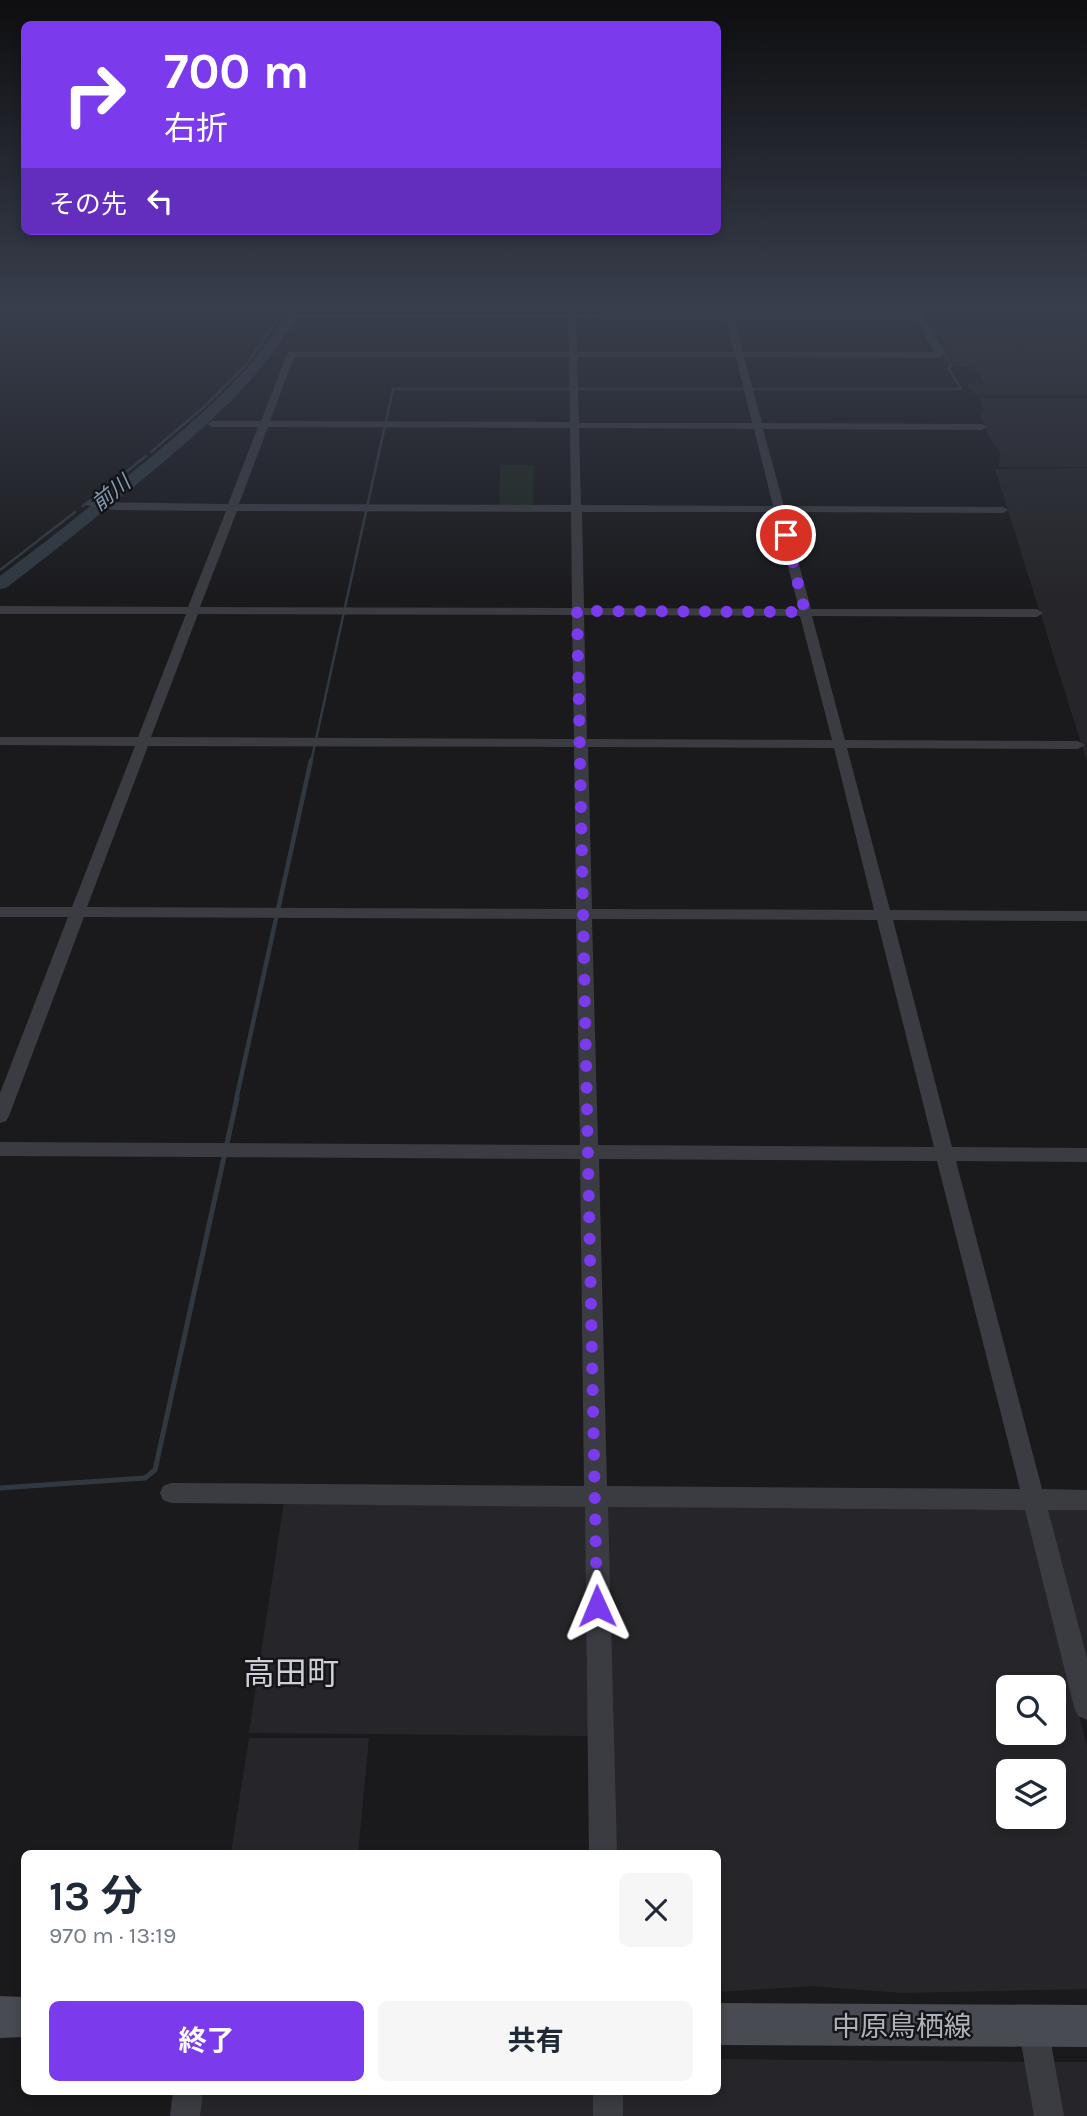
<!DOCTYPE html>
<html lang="ja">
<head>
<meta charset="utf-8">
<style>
  body { margin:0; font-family:Karla,"Noto Sans JP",sans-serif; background:#f6f6f7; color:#1f2937; height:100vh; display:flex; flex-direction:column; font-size:26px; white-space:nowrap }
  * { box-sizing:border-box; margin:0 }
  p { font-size:23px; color:#747a83 }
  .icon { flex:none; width:38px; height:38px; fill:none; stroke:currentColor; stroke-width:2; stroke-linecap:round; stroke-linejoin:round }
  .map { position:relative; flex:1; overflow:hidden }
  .sheet { position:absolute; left:21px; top:1850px; width:700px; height:245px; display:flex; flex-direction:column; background:#fff; border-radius:10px; box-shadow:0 4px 10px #0003 }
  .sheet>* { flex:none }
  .guide { position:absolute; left:21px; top:21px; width:700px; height:214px; border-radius:10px; box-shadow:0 4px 10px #0003; background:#7c3aed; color:#fff; overflow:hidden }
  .tools { position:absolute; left:996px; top:1675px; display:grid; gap:14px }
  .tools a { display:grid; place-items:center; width:70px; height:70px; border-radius:10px; background:#fff; box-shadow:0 4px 10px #0003; font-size:35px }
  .pin { position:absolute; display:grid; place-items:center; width:60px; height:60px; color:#fff; margin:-30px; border:4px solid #fff; border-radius:50%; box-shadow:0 2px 7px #0007 }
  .me { position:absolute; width:77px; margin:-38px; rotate:359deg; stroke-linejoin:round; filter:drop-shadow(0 0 5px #0008) }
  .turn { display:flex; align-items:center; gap:24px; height:147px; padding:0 28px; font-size:32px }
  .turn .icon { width:91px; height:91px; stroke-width:2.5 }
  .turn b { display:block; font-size:49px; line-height:60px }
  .then { display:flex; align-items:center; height:66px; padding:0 28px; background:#0003; gap:14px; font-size:26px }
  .round { display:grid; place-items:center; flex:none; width:74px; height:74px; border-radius:10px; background:#f6f6f7 }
  .head { display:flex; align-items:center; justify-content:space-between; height:119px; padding:0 28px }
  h1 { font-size:42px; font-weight:700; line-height:52px }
  .action { display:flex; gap:14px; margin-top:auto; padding:14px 28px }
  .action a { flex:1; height:80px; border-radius:10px; background:#7c3aed; color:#fff; font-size:28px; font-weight:700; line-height:80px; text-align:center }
  .action a+a { background:#f6f6f7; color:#1f2937 }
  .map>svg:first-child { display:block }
</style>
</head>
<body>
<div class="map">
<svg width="1087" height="2116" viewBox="0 0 1087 2116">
  <rect width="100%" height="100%" fill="#1a1a1d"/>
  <path fill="#26262a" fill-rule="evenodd" d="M1001,312h86v83h-110l-9,-10 16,-1 -10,-17h-18l-28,-47h78z
    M978,398h109v69h-89l3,-12 -13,-20 -8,-19 3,-8z
    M1087,468v294l-92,-293z
    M284,1501l302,2 3,233 -340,-3z
    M602,1503l424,3 61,240v243l-185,4 -90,-7 -94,6v-139h-108zM1008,1687h46v45h-46zM1008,1771h46v45h-46z
    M1045,1506h42v161z
    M249,1738h120l-11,115h-127z
    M718,2059l315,3 10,54h-423v-25h98z
    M1051,2062h36v54h-27z
    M197,2091h399v25h-403z"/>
  <path fill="#202821" d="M1001,312l6,8h-79l-1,-3 12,-4z
    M500,465h34l-1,42h-34z"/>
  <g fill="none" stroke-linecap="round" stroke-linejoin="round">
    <path stroke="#303941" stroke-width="2.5" d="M1010,310l18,-2 -3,-5
      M276,323l11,-20
      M249,361l25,-36
      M207,404l40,-40
      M151,452l54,-46
      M83,506l63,-50
      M0,570l75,-58
      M311,762l82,-373h568l-13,-21 4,-2 -22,-37"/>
    <path stroke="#303941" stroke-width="4.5" d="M236,1100l75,-340"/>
    <path stroke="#303941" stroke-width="5" d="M0,1488l145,-10 10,-8 82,-372"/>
    <path fill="#303941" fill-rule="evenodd" d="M293,303h12c-38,71 -96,121 -157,172 -47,38 -93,76 -142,113l-6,1v-13c46,-34 91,-70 135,-106 61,-50 120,-98 158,-167z"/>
    <path fill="#3b3c42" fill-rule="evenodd" d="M568,303h8v11l149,1 -3,-12h8l3,12h182l-24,-12h10l17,6 104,-3 12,3 53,-1v4l-53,1 -12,-3 -100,4 22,41 -4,3 -196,-1 18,66 220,1 5,3 -5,3 -219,-1 21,77 219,1 5,3 -5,3 -218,-1 26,97h226l6,4 -6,4 -225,-1 33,124 233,1 7,4 -7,4 -231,-1 43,162 197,1v10l-194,-1 59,227 135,1v14l-131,-1 86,328 45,1v20h-39l39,148v62l-9,-4 -4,-9 -49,-197 -417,-3 9,346h-28l-4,-346 -414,-4 -8,-3 -3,-7 3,-7 8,-3 413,3 -4,-327 -580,-3v-14l580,3 -4,-226 -492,-2 -75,199 -3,5 -6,2v-30l68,-176h-68v-10h72l63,-161 -135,-1v-8h138l48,-123h-186v-8l188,1 38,-96 -113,-1 -28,-5 5,-3 138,2 30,-77h-46l-5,-3 5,-3h49l27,-69h281l-1,-33 -284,-1 -3,-4h287zM576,319l150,1 8,32h-157zM735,320h182l17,32h-191zM294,357h275l1,65 -300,-1zM577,357h159l16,66h-173zM268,427l302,1 1,77 -332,-1zM579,428l175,1 19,77 -192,-1zM237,511l334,1 1,96 -372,-1zM582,512h192l25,97 -215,-1zM198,614l374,1 2,124 -423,-2zM584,615l216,1 32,124 -245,-1zM148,746l426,1 2,162 -489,-2zM588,747l246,1 40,162 -282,-1zM592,919l285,1 57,227 -336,-2zM599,1159l338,2 83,328 -413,-3z
      M1033,2011l10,5 5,10 16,90h-30l-16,-90 5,-10z
      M173,2091h30l-3,25h-30z
      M593,2091h30v25h-30z"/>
    <path fill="#494b52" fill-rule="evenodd" d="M0,1996l24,1v40l-24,1z
      M718,2003l369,2v42l-369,-2z"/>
  </g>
  <linearGradient id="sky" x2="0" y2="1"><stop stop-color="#0e0e10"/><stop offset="0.51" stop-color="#383e4c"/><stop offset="1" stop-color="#383e4c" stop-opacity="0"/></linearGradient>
  <rect width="1087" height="599" fill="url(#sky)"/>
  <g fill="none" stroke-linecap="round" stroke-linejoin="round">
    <path stroke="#7c3aed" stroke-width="12" stroke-dasharray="0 21.6" d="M597,1606l-20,-995 228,1 -19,-77"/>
  </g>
  <g text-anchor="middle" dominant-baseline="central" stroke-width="5" stroke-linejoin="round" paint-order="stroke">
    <g font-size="21" font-style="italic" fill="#849eb6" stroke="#151518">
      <text transform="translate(111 493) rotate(-39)">前川</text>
    </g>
    <g font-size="28" fill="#adb1bc" stroke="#151518">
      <text x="902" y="2026">中原鳥栖線</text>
    </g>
    <g font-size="32" fill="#ced0d8" stroke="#151518">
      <text x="291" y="1673">高田町</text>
    </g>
  </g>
</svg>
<div class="tools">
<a><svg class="icon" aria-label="search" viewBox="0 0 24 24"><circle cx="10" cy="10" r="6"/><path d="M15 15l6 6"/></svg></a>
<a><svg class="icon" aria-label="layers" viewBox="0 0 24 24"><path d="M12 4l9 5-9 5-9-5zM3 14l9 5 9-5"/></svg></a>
</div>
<div class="pin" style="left:786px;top:535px;background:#d93025"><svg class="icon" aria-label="arrive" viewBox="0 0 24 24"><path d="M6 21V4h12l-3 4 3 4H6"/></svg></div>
<svg class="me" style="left:597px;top:1606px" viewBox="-20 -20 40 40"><path d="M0-17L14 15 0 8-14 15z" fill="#7c3aed" stroke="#fff" stroke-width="4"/></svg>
<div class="guide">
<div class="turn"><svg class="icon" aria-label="right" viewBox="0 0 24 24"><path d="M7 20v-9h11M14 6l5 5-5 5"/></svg><div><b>700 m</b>右折</div></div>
<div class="then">その先<svg class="icon" aria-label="left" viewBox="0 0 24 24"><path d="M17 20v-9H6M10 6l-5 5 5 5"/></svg></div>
</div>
<section class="sheet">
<div class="head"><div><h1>13 分</h1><p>970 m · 13:19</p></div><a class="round"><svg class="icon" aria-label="close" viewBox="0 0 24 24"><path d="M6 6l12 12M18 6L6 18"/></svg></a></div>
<div class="action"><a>終了</a><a>共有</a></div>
</section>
</div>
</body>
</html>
